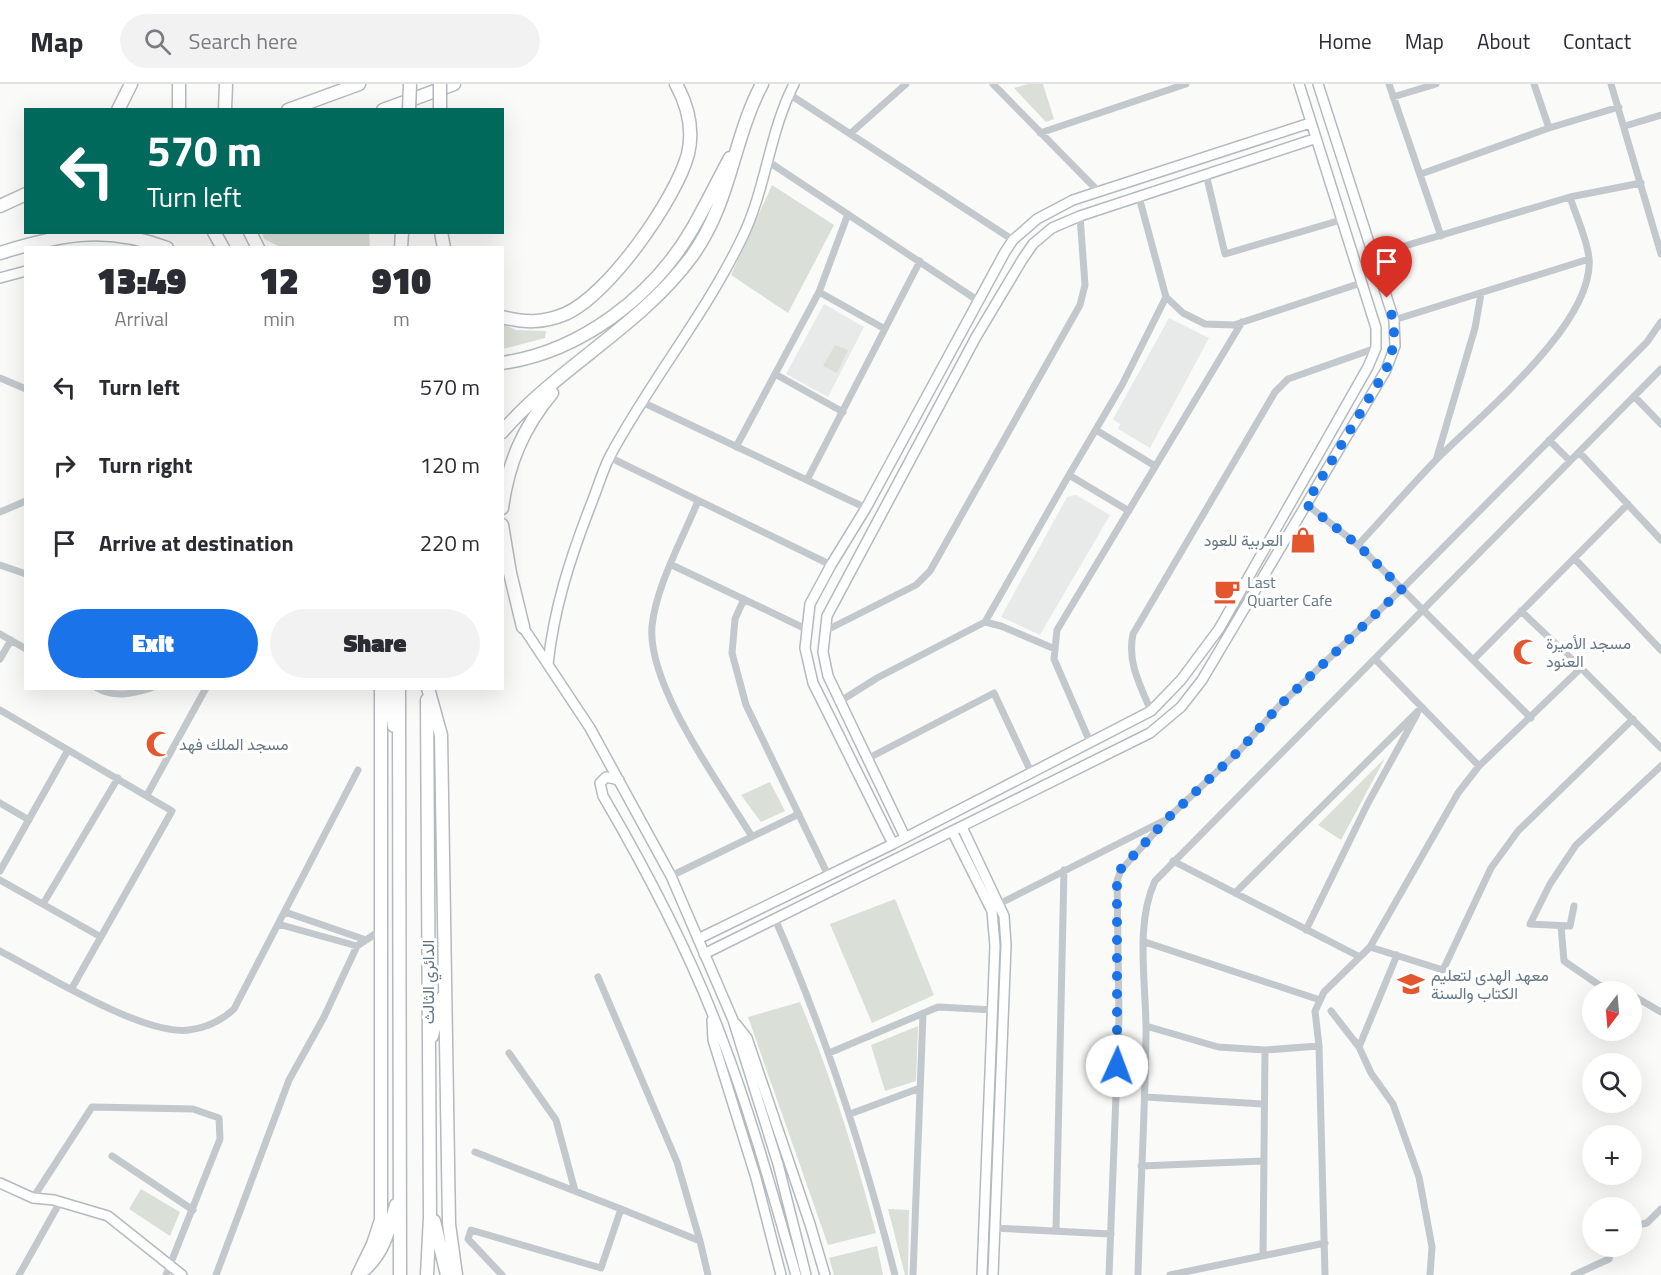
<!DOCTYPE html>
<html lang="en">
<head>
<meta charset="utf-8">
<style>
  body { margin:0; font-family:"Titillium Web",Vazirmatn,sans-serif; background:#f2f2f3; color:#2b2b33; height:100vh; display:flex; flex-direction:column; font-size:22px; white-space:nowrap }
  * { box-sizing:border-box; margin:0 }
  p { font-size:20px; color:#7c7c81 }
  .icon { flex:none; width:33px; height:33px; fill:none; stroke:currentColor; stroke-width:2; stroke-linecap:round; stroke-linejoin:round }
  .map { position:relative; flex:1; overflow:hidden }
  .drawer { position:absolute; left:24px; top:162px; width:480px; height:444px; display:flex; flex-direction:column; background:#fff; border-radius:0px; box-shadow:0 6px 24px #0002 }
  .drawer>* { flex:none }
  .banner { position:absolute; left:24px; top:24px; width:480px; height:126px; border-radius:0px; box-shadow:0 6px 24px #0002; background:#00695c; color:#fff; overflow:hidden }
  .needle { width:39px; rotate:196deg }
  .tools { position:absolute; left:1582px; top:897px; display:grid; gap:12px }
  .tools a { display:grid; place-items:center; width:60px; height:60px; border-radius:50%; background:#fff; box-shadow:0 6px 24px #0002; font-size:30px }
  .pin { position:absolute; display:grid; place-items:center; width:51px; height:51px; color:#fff; margin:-62px -26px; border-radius:50% 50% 50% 0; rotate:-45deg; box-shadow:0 0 6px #0007 }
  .pin .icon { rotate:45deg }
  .me { position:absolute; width:66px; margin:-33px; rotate:2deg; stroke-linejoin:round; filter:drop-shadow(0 0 4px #0008) }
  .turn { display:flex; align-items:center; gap:21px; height:126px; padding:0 24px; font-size:27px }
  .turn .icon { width:78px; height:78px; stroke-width:2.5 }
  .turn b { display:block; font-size:42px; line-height:51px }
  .eta { display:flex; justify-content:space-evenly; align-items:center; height:102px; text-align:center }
  .eta b { font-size:36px; font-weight:800; line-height:42px }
  .button { display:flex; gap:12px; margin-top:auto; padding:12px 24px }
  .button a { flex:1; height:69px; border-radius:36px; background:#1a73e8; color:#fff; font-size:24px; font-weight:800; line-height:69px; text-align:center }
  .button a+a { background:#f2f2f3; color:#2b2b33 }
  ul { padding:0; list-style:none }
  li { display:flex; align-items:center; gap:18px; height:78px; padding:0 24px }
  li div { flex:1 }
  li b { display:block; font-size:22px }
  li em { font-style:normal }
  header { display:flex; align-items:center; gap:36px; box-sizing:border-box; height:84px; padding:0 30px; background:#fff; border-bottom:2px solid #e1e1e2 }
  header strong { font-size:28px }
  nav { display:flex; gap:33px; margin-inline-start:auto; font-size:21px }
  .search { width:420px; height:54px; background:#f2f2f3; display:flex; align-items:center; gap:15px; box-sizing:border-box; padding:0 21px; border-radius:33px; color:#7c7c81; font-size:22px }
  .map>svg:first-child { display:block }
</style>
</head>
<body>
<header>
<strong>Map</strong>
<div class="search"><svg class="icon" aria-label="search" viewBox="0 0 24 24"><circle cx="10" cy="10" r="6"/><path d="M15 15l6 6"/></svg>Search here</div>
<nav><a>Home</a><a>Map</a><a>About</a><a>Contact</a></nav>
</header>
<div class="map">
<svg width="1661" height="1191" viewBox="0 0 1661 1191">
  <rect width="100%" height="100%" fill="#fafaf8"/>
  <path fill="#e8e9e9" d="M824,220l40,23 -36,70 -42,-23z
    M1169,234l40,20 -59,110 -32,-19 2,-5 -7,-5z
    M1076,411l34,20 -70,120 -39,-18 66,-120z"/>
  <path fill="#dadfd7" d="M1028,0h15l11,35 -8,3 -32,-34z
    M772,101l62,40 -46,88 -57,-38z
    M262,149h107l1,14 -92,-1 -14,-7z
    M502,240l14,6 30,1 -1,7 -42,11z
    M835,261l13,5 -11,23 -14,-7z
    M1385,674l-44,82 -23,-15z
    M770,698l15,29 -24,11 -20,-27z
    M895,815l39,96 -62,28 -42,-99z
    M800,918c32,76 55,152 76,231l-48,12 -80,-228z
    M918,942l-2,55 -31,10 -14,-46z
    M141,1105l39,23 -10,24 -41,-27z
    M888,1125l21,1 -1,65h-3z
    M877,1162l6,29h-49l-5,-17z"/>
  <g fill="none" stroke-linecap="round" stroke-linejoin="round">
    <g stroke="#b3babf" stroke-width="12">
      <path id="secondary" d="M0,194l26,-7
        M523,543l67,101 81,148 62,144 45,144 28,111
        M548,580c6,-56 22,-105 42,-157 7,-17 12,-35 20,-51 40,-75 95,-141 132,-218 24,-49 27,-105 52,-154
        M619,696l-13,-3 -6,6 3,13c45,77 87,157 118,240 30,78 52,159 75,239
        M962,743l42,89 2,29 -13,330
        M952,747l40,80 3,35 -13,329
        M905,753l-77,-161 -5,-24 4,-36 149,-279 46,-77 11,-16 19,-16 28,-12 234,-77
        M893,760l-80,-161 -8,-35 5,-44 21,-39 35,-57 139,-256 8,-12 24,-21 36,-19 237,-77
        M698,855l195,-95 258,-133 30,-31 38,-51 149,-262 8,-19v-20l-77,-244
        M704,870l446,-221 31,-26 21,-27 184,-310 9,-24 -1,-26 -76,-236
        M712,936l1,20 43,138 25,97
        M736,940l11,14 63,186 15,51
        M0,1099l33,15 21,2 54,16 74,59"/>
    </g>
    <g stroke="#b4b9bd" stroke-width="15">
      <path id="highway" d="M179,0v26
        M118,26l13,-26
        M225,26l1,-26
        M288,26l71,-26
        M383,26l71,-26
        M0,122l26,-12
        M214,148l9,16
        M250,148l8,16
        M441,148l3,16
        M401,164l1,-16
        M0,169c61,-19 104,-28 167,-5
        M502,233c23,6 41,6 63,-3 43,-18 111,-115 123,-160 6,-25 0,-48 -12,-70
        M502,279c78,-11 150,-66 189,-132 14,-24 26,-49 39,-73
        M502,348c57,-66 138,-105 190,-176 39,-54 40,-115 70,-172
        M502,424c6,-45 21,-80 50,-115
        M502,441l8,48 13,54
        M388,604l6,38
        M399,604l1,587
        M428,604l13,47 8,489 7,51
        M432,952l10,-38
        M434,1137l13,54
        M365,1185c19,-17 24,-40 31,-64
        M358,1191l15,-31 8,-24v-532
        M427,1191l3,-58 -3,-517"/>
    </g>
    <path stroke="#c3c8cc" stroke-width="7" d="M993,0l106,108
      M1389,0l52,152
      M1534,0l15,44
      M1611,0l50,170
      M789,10l224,146
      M1393,13l43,-13
      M1625,42l36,-11
      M851,49l55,-49
      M1040,49l146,-49
      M769,78l208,138
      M1206,90l19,80 116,-34
      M1421,90l128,-46 70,-21
      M1139,113l27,100 17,16 22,11 29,1 127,-42
      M1374,171l196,-58 71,-14
      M819,208l66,37
      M1394,236l195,-61
      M775,290l68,38
      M0,294l26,11
      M1634,312l27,28
      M642,318l224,106
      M1096,346l59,36
      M1549,356l21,21
      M736,363l83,-155 29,-78
      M1579,368l82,88
      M609,373l222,108
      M1437,373l38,-129 6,-34
      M807,396l113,-219
      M698,417c-15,37 -42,85 -46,125 -5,60 68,158 99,209
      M1306,420l52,41 173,173
      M1129,427l-60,-36 53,-90 44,-88
      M0,428l26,-11
      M1358,461c26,-28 51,-57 77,-84 43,-44 160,-137 154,-203 -2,-19 -13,-42 -19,-61
      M1574,474l87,92
      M0,481l26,9
      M672,481l134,64
      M744,515l-9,20 -3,34 14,52 82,170
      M1521,527l60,57
      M985,538l16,4 54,23
      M825,547l91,-46 14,-14 150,-266 5,-20 -5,-69
      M0,550l26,15
      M0,575l11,-19
      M1375,575l104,107
      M1473,576l155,-156
      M97,604c18,10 35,6 54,0
      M839,618l38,-24 108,-56 84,-147
      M0,626l172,101 -100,177
      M1151,627c-11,-26 -24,-49 -18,-77l142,-242 13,-13 88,-31
      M1090,658l-36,-83 3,-29 185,-308
      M867,675l127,-66 37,79
      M147,711l59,-107
      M0,719l29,17
      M1173,777l187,96
      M0,787l68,-121
      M671,792l128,-62
      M0,796l101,57
      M1235,809l187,-186
      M43,820l75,-126
      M999,820l164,-83
      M1574,822l-4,20 -40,-2 20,-40 26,-39 85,-79
      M285,828l81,28
      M775,835c51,115 89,234 120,356
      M278,840l79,22
      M1561,842l3,35 35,24 24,7
      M1306,846l62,-127 49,-89
      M1145,858l175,58
      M1370,863l73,23 48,-102 27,-37 115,-112
      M0,867c43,22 143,85 189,79 17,-2 33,-10 45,-21l124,-239
      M1397,871l-38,92 12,26 22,31 26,73 13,70 -2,28
      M598,893l79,185 23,79 -79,-32
      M1632,911l29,17
      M1331,927l28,36
      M1146,942l72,21 47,3 54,-4
      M509,969l47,67 19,71
      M829,969l109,-46 56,3
      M1145,1013l118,7
      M850,1030l70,-26
      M475,1068l146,57 -20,59 -130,-38 -3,9 34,36
      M112,1072l81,54
      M1141,1082l122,-5
      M33,1114l59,-91 101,2 26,9 1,21 -54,136
      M1632,1142l15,-3 14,-14
      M994,1144l117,6
      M1056,1146l8,-360
      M700,1157l8,34
      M1263,1172l2,-206
      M19,1191l41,-73
      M216,1191l73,-195 35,-63 33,-71 24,-16
      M913,1191l10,-261
      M1109,1191l10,-257 -2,-137 4,-11 47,-52 73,-69 38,-43 123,-117 245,-247 14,-20
      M1138,1191c2,-80 7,-159 8,-239 1,-49 -12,-110 9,-155l506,-512
      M1170,1191l155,-32
      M1325,1191l-6,-229 -4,-35 9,-19 46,-45 88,-154 21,-27 102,-98 80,80
      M1574,1191l35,-16 3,-13"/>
    <use href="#secondary" stroke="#fff" stroke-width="9"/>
    <use href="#highway" stroke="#fff" stroke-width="12"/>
    <g stroke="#b4b9bd" stroke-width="15" stroke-linecap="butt">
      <path id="highway-bridge" d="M440,0v26
        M409,26l1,-26"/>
    </g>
    <use href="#highway-bridge" stroke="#fff" stroke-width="12"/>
  </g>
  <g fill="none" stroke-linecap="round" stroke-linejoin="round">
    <path stroke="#1a73e8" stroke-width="10" stroke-dasharray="0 18" d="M1117,982v-185l3,-11 48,-52 73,-69 38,-43 123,-117 -44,-44 -52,-41 80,-134c11,-29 10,-43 1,-72"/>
  </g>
  <defs>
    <g id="shop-bare" transform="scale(2.07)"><path d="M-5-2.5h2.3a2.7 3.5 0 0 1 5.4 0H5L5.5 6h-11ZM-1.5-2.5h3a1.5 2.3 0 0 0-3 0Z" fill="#e4572e" stroke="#fff" stroke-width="2.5" paint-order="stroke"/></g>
    <g id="cafe-bare" transform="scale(2.07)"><path d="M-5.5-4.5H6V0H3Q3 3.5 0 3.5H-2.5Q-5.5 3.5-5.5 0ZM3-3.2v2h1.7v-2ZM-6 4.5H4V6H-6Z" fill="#e4572e" stroke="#fff" stroke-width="2.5" paint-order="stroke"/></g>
    <g id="mosque-bare" transform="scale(2.07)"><path d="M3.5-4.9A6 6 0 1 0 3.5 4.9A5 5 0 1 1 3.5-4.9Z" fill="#e4572e" stroke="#fff" stroke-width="2.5" paint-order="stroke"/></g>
    <g id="university-bare" transform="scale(2.07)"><path d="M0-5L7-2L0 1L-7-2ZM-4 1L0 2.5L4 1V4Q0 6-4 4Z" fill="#e4572e" stroke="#fff" stroke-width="2.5" paint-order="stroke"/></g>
  </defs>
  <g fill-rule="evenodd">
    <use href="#shop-bare" x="1303" y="456"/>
    <use href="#cafe-bare" x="1227" y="507"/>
    <use href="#mosque-bare" x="1526" y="568"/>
    <use href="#mosque-bare" x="159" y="660"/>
    <use href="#university-bare" x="1411" y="900"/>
  </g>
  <g text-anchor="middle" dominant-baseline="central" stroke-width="6" stroke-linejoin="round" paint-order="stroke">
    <g font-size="16" fill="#657683" stroke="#fff" text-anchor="start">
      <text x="1283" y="456" text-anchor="end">العربية للعود</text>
      <text x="1247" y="498">Last<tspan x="1247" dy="18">Quarter Cafe</tspan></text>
      <text x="1546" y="559">مسجد الأميرة<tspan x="1546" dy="18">العنود</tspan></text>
      <text x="179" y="660">مسجد الملك فهد</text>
      <text x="1431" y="891">معهد الهدى لتعليم<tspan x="1431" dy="18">الكتاب والسنة</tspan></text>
    </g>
    <g font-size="16" fill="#657683" stroke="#fff">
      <text transform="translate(428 898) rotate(-90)">الدائري الثالث</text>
    </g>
  </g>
</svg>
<div class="tools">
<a><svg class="needle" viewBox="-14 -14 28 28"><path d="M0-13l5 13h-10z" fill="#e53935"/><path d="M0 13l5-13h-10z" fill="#7c7c81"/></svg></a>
<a><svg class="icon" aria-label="search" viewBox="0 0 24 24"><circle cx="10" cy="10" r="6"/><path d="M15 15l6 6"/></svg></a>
<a>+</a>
<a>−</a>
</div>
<div class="pin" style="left:1387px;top:214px;background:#d93025"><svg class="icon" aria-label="arrive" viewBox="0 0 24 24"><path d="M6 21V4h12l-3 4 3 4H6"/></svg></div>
<svg class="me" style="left:1117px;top:982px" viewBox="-20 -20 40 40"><circle r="19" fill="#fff"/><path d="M0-13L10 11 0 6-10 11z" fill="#1a73e8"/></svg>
<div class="banner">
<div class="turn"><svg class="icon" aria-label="left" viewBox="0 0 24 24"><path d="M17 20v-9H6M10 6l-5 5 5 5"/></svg><div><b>570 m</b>Turn left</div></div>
</div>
<section class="drawer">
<div class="eta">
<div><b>13:49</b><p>Arrival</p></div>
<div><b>12</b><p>min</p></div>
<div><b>910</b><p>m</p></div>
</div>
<ul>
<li><svg class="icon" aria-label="left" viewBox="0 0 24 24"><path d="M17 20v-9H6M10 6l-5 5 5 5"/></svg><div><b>Turn left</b></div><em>570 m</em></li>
<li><svg class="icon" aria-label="right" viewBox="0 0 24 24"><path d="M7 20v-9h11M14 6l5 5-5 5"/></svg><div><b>Turn right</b></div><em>120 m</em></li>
<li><svg class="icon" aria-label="arrive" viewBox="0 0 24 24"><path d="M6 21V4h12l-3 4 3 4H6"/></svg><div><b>Arrive at destination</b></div><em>220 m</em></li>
</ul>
<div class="button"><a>Exit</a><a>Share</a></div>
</section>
</div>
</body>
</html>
